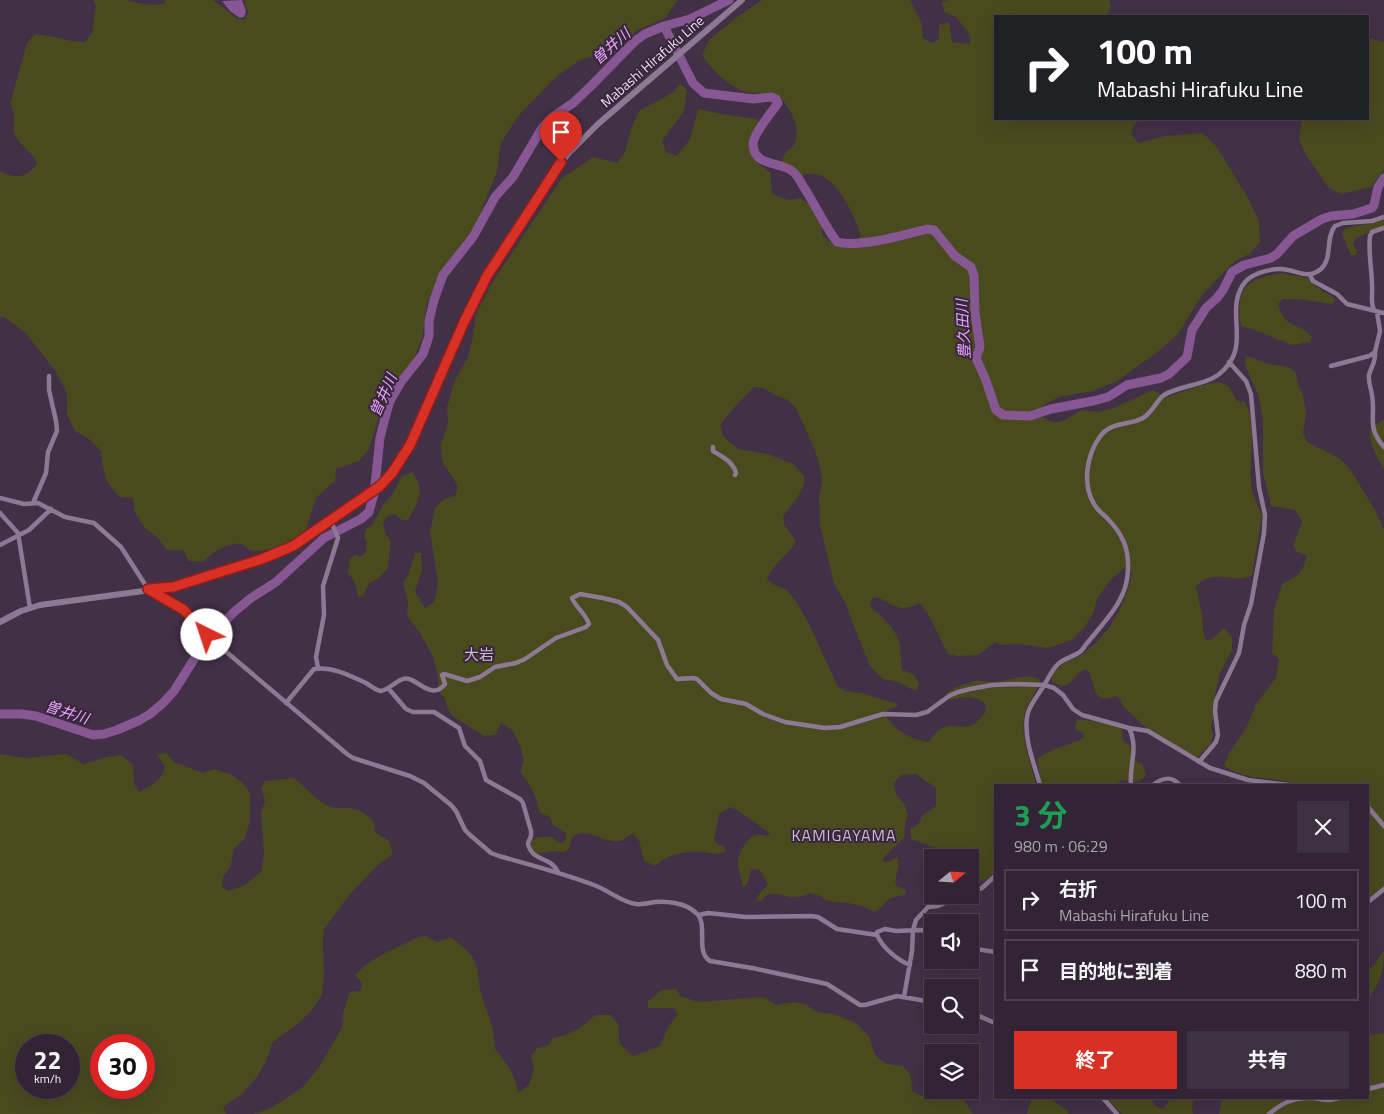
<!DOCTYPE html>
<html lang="ja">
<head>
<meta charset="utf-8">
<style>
  body { margin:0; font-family:"Titillium Web","Noto Sans JP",sans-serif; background:#3d3041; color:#f1f3f6; height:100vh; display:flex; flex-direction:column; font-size:19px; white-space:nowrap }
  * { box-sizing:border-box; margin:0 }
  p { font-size:16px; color:#a8a4ad }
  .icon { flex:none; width:28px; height:28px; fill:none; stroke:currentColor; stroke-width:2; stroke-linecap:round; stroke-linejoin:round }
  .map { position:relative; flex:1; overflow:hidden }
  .details { position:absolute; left:994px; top:784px; width:375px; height:315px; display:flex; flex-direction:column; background:#322435; border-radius:0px; box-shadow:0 5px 20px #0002,0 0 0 1px #4d4150 }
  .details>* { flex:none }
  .top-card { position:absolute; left:994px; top:15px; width:375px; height:105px; border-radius:0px; box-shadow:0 5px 20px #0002,0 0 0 1px #4d4150; background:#202124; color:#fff; overflow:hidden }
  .needle { width:32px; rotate:72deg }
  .controls { position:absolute; left:924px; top:849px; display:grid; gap:10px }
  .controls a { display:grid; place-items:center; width:55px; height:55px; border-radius:0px; background:#322435; box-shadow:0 5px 20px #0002,0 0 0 1px #4d4150; font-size:25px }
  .speed { position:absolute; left:15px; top:1034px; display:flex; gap:10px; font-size:25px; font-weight:700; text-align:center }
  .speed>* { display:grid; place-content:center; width:65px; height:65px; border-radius:50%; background:#322435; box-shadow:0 5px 20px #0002,0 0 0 1px #4d4150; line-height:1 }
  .speed small { font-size:12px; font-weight:400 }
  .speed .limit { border:8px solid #d22; background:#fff; color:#111 }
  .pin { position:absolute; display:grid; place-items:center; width:42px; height:42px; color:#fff; margin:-51px -21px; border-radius:50% 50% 50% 0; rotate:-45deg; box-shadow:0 0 5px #0007 }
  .pin .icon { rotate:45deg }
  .me { position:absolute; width:55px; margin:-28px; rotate:319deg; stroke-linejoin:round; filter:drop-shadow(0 0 4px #0008) }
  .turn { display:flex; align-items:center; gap:18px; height:105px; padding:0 20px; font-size:22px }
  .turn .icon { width:65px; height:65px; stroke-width:2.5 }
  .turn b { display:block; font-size:35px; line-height:42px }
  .round { display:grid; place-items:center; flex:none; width:52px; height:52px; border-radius:0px; background:#3d3041 }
  .headline { display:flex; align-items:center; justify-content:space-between; height:85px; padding:0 20px }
  h1 { font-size:30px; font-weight:700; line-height:38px; color:#1e9e55 }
  .button { display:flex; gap:10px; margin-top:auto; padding:10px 20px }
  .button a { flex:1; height:58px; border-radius:0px; background:#d93025; color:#fff; font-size:20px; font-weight:700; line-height:58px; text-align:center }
  .button a+a { background:#3d3041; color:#f1f3f6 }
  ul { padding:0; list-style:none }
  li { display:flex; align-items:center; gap:15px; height:62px; margin:0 10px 8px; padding:0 10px; border:2px solid #4d4150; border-radius:0px }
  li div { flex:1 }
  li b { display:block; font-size:19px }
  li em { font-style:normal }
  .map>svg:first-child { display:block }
</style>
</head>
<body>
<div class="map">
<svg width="1384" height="1114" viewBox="0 0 1384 1114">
  <rect width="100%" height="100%" fill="#423047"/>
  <path fill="#494a1e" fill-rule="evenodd" d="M93,0c10,0 22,0 32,0 14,3 24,6 39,4l2,-4h47l25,19h7l3,-7 -4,-12h434l-14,19 -27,11 -11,11 -16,10 -30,9 -23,16 -38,39 -18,28 -4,28 -23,59 -36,49 -11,24 -5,36 -10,24 -20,22 -12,28 -11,36 -10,12 -23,8 -1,12 -19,17 -11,34c-16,9 -31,20 -51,19 -5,0 -8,-5 -13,-7 -13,-2 -31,10 -38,18l-14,-1 -6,-11h-16l-9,-12 -13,-10 -11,-17 1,-6 -3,-7 -12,-1c-15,-15 -17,-25 -19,-46l-12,-12 -14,-8 -8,-17v-21l-11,-21 -31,-40 -21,-15h-4v-146c16,8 25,8 37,-7 -4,-12 -16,-17 -22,-29 -5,-9 4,-16 -5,-31l17,-61 8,-9c17,1 33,8 50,8l7,-9 4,-27z
    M762,0h148l12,24 1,14 9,5 7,-4v-14l10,-3 3,20 17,2 2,-5 -3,-7 -12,-15 -12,-5 -2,-10 6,-2h161l2,6 -3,8 1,2h-114v103h145l-6,5 -3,10 8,9 25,-7 39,-3 13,13 31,50 12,25 1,21 -9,11 -16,8 -33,34 -24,39 -19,17 -42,30 -24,10 -34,6 -16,8 -1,12 12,6 13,-4 14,-9 16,2 17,-4 39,-18 13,7 40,-13 15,-2 9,6 6,12 4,2 4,-1c12,13 6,61 7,81 1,11 6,23 11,33l9,-9 -8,-33v-53l-4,-23 -15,-34 3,-7 22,8 20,3 7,6 2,12 5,10 3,18 -3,20 4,9 32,16 11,11 25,41 9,20v356l-16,13v-114h-71c-25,-10 -49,-3 -73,-19l5,-13 17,-25 10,-24 20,-26 3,-19 -7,-6 2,-44 8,-25c16,-8 20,-10 25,-28l-11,-5 -3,-5 9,-25 -7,-11 -24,-4 -9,10 -10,59c-18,11 -37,-9 -56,12l6,27 1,16 3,10 6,-1 12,-11 8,9v13l-12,23 -5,21 -2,25 -2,8 2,8 -2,8 -13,14h-5l-48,-30 -22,-21 -3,-7 -4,-3c-28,11 -18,-16 -30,-27 -16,6 -13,24 -34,13v-8c4,-3 8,-8 12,-11 5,-3 12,-5 17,-8 28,-19 45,-51 51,-82l-6,-6 -16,13 -13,19 -3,12 -9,16 -13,13 -24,8 -30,-4 -16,1 -7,-3 -17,13 -20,1 -10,-2c-10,-17 -15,-36 -28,-51 -20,10 -24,3 -43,-6l-6,2 -1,7c11,10 27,23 30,39 1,8 1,17 2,25l11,4 6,9 -2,7 -6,-1 -12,-7 -16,-3 -13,-13 -18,-44 -6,-18 -12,-20 -14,-59 -1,-27 3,-17 -3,-19 -5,-14 -18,-40 -8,-8 -11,-4 -14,-8 -9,-1 -15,15 -19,23 3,11 15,13 30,5 25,10 11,12v9l-7,13 -14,18 1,8 12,17c-7,15 -24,22 -29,39l7,5 12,4 10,12 12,21 30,65 8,4 15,2 37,11 -2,3 -8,3 -1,8c12,14 22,21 42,24 19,-29 27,-8 45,-18 4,-3 8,-8 11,-11l1,-8c-10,-11 -23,-8 -36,-5l-4,-6c8,-7 18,-10 28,-13 7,-1 13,1 20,1 13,0 35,-11 46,-2 -2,13 -14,22 -16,36 -3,22 7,47 12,69h-41v84l-5,8 -7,4 -8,-2 -5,-5v-16l-18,-1 -10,-7 -31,-11 -1,-10 8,-4 4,-9 14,-10v-18l-20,-14 -15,1 -8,9 4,12 8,9 3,9 -3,9 -1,15 -21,20v4h4l10,-5c5,10 -4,19 -1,29l10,4 -1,5c-6,1 -13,2 -17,5 -6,5 -7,9 -14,12l-9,-5 -17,-4 -21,-2 -7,-5 -10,-3c-19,10 -25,-1 -42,1l-7,7h-5l2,-5 10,-12 -8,-14 -9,-1 -2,10 -4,8 -3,-2c0,-10 -5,-17 -4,-24 0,-7 8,-21 14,-24 5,-4 10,-2 16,-1l2,-3c-14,-9 -26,-20 -40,-26l-11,7 -5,26 4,5 5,1 3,5c-8,5 -16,2 -24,1 -13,-1 -38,3 -46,14l-12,-5 -5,-21 -6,-7c-4,3 -9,7 -14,8 -18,2 -28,-15 -47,-4l-3,12 -5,3 -7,-1 -21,3 -5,-6 1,-8 7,-3h13l6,5 5,1 3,-4v-6l-13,-8 -3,-8 -10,-4c-4,-17 -9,-28 -20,-41l4,-11 -4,-16 -8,-15 -11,-7 -6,12 -11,1 -33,-21 -4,-8 -2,-8 -6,-7 -1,-16 -5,-19 -13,-24 -13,-17 1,-13 -5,-21 5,-6 7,-23h6l1,16 -7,23 10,16 9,-6 4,-20 -8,-50 5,-24 9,-9 11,-3 3,-10 -16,-25 -1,-17 7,-21 -1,-16 8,-27 13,-23 5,-21 3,-22 17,-33 69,-103 31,-21 24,6 8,-11 6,-23 8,-18 33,-18 8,-9 7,6 -3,21 -22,30 4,11 11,4 13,-17 8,-30 24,5 35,5 3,5c-13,23 -14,33 10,48l2,22 16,6 13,-2c13,8 22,21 21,37 15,13 27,17 39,0 -8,-20 -22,-57 -46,-61 -5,-1 -11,1 -16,1l-7,-9 -11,-4c1,-3 3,-7 5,-10 3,-3 7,-4 8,-8 4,-9 3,-17 0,-25 -17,-40 -32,-16 -59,-32 -14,-8 -24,-19 -33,-32l7,-15 28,-23z
    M1368,38l16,4v128l-13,17 -30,7 -13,-7 -22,-32 -7,-15 3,-21h66z
    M1384,219v7l-28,12 -3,7 4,6 -1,4h-5l-9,-21 2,-5c12,-5 27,-3 40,-10z
    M1281,273l27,5c8,12 17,12 28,22l-4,4 -34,-5h-15l-5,5c8,28 22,17 34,33l-2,5 -19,3 -33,-14 -17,-5c-6,-37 4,-47 40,-53z
    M1384,420v49c-5,-9 -21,-33 -11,-43 2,-2 8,-4 11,-6z
    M412,472c15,17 5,31 -4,48h-6l-7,-6 -7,2 -5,7 2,10 6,8 -3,27 -10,11 -9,4 -6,13 -5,1c-1,-10 -3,-16 -10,-24l2,-15 5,-3 7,1 4,-4 1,-10 -3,-5 2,-8 7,-5 11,-21 8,-8 10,-19z
    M1082,719l33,7 8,4c-2,8 -1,11 7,15 1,9 2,16 12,19l4,10c-6,11 -13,7 -25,6l-5,5h-74l-5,-26c15,-12 31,-13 47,-21l-1,-5 -8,-4 1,-8z
    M166,753l8,9 29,11 11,-4 16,5 13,9 7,10v28l-5,17 -12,12 -2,16 -8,11 -1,10 7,4 16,-6 16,-13 3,-18 -3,-41 4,-13 -4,-11 4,-8 28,-3c13,9 23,23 38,29 6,2 13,0 19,1 10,1 17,7 24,14l1,10 14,9 4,13 -14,10 -29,30 -26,35 -1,13 1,32 -2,21 -11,16 -11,11 -27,20 -8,21 -8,14 -16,18 -18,12 3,7h-226v-360l26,4 40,-4 18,10 23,-7 14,-2 12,10 1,18 5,9c12,-6 23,-12 26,-25l-8,-13zM26,1045h43v43h-43zM101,1045h43v43h-43z
    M425,936l12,6 14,-5 11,9 10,10 5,11 3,23 13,39 2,20 14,18 7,15 2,11 11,-8 5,-16 -3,-13 6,-8 12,-3 4,-7c17,-3 30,-11 42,-23h16l7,9 2,20 13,12 27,-10 8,-19 10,-13 -4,-6h-26v-7l14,-11 15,-1 3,7 18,6 65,-5 13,8 17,-3 12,2 12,8 18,2 22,10 13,13c3,22 12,28 33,29l8,10 1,15 15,7 35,-1 11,17h-720l16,-5 33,-21 17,-21 23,-39 1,-15 7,-21 10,-1 2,-8 -7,-8c16,-17 31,-22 51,-32 7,-3 11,-6 19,-7z
    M1384,951c0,20 -4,33 -16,48v-29c10,-5 8,-12 16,-19z
    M1384,1033v81h-165l3,-13 -1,-3h147v-63z
    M1049,1098l19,13v3h-41l4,-14z
    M1106,1098h46l3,8 8,3 8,-11h23l-2,9 1,7h-71z"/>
  <path fill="#875794" d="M242,0l4,11 -2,6 -4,1 -9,-6 -9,-11z"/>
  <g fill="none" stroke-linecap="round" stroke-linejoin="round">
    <path stroke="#875794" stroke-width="9" d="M664,26l29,57 11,10 50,6 17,-2 5,2 2,4c-6,9 -26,32 -25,42 2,22 26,16 39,26 5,3 8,10 11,15 12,18 21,39 34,56 22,6 67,-7 90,-13l7,1 21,26 16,11 3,9 1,37 5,34 -4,11 9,20 11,32 7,5 27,1 21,-7 42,-8 15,-4 19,-12 34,-7 8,-4 18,-17 5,-27 14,-22 11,-10 6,-8 9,-18 12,-7 27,-7 6,-4 16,-18 29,-17 9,-3 22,-2 19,-6 2,-3 4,-18 6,-9
      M0,714h21l15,2 57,19 11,-1 13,-4 23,-10 10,-6 12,-10 12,-13 29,-46 31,-33 17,-14 25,-16 48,-44 37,-19 8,-7 5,-18 6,-56 5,-20 5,-17 11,-19 22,-28 6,-18v-15l5,-21 9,-25 30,-38 22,-40 18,-20 29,-49 9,-10 22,-15 18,-17 44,-45 10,-7 19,-8 26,-7 39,-19"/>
    <path stroke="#8e7994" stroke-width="4.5" d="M1310,275l3,6 24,13 10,10 37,9
      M1374,310c-4,-8 -1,-16 -2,-24 0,-17 -4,-33 -2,-50l2,-4 12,-4
      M1375,352c1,10 -4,15 -6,23 -1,7 2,13 3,20 4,23 -6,31 12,52
      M1331,366l38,-10 6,-4 5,-21 -3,-19
      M713,447v4c10,6 20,11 23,22l-1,2
      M0,498l24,6 14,-1 27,14 29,6 27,24 27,42 35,21 28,29 136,115 6,4 57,18 14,7 27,22 5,6 9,19 5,5 21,18 8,3c32,9 64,17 95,29 14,5 27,17 42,19 6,1 13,-1 19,-2 13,-1 30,1 40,10 15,11 -1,39 15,49l42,7 75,16 33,21h5l32,-9 35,6
      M33,503l13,-30 2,-21 9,-21 -1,-10 -7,-31v-14
      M0,513l18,20 12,75
      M0,545l29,-15 22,-21
      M318,668l-2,-11 8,-42 -1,-29 15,-48 -7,-17
      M388,688l18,21 7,3h21l25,16 6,18 15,15 6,19 34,19 3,4 8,28v5l-3,7c3,19 23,13 30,29
      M286,703l28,-34c18,-3 37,7 52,14 5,3 9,7 15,8 9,-1 18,-15 28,-12 11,3 24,21 36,5l-3,-9 2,-1 23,7 13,-4 15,-10 21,-4 9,-4 31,-21 30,-11 3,-3c-3,-10 -13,-16 -17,-26l8,-4 23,4 16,4 8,5 31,33 9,25 10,14 16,-1 4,1 14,14 10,6 25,5 17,10 22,8 40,6 15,-1 43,-13 33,1 11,-3 22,-16 9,-4 12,-3 22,-4 21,-1 32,1 9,3 9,7 10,14 9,6 47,13 19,3 62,37 38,12 41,5
      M1129,728c10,21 0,36 2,57
      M1199,762l17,-20 2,-7 -3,-24 1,-10 23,-48 5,-28 7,-21 13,-71 1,-18 -6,-28 -8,-93 -5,-13 -17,-19
      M1040,785c-6,-22 -16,-45 -13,-68 1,-10 9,-19 14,-27 6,-8 9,-18 17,-26 6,-6 16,-7 23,-13 3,-3 4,-6 7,-9 18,-22 40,-43 40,-73 1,-21 -6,-36 -21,-51 -5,-5 -10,-8 -13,-14 -12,-20 -7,-49 5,-66 11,-17 29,-12 44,-20 10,-6 13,-17 21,-23 16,-10 39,-9 54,-20 37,-28 4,-64 27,-93 9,-10 30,-15 43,-12 12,2 21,9 33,-1 12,-11 4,-31 14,-43l8,-3 29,-2 12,-4
      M1153,785c9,-7 18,-10 27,0
      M1368,807l16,19
      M970,893l12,-5 13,-12
      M1368,902l16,-13
      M699,915l9,-2 38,4 65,-1 7,1 19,12 40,6
      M877,935v-3l8,-3 11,2 25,-1 11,2
      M877,935c5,12 20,25 33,30
      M970,948l25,4
      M904,997l8,-46 1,-21 3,-10 12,-13 10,-1 26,-11
      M970,1012l25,11
      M1368,1089l16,-4
      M1103,1098l14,16
      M1269,1114c13,-11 25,-17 43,-16 13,1 12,4 27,0"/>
    <path stroke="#8e7994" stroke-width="6" d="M0,622l21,-11 19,-6 133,-18 89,-28 20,-8 21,-11 77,-54 19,-21 11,-20 54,-124 23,-45 67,-105 14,-17 30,-30 144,-124"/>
  </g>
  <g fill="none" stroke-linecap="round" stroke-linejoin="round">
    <g stroke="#8d1f18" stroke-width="12">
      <path id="route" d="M207,635l-23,-25 -36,-21 25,-2 89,-28 31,-13 74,-51 13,-9 12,-13 18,-28 54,-123 23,-46 74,-114"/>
    </g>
    <use href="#route" stroke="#d93025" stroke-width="9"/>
  </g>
  <g text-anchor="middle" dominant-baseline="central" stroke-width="4" stroke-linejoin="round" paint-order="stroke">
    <g font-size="14" fill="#ece0ef" stroke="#38263d">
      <text transform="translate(652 61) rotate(-41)">Mabashi Hirafuku Line</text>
    </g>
    <g font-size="15" font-style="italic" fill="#e9a6fc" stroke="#38263d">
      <text transform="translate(611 46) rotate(-42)">曽井川</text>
      <text transform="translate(963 329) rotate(-93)">豊久田川</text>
      <text transform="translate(383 395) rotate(-66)">曽井川</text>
      <text transform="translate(67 712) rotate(18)">曽井川</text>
    </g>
    <g font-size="15" fill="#cdb7d3" stroke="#38263d">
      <text x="479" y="654">大岩</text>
    </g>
    <g font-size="16" letter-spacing="1" fill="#cdb7d3" stroke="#38263d">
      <text x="844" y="835">KAMIGAYAMA</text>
    </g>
  </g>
</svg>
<div class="controls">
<a><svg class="needle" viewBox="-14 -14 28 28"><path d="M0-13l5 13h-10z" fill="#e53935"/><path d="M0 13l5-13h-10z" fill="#a8a4ad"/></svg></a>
<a><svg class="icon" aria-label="sound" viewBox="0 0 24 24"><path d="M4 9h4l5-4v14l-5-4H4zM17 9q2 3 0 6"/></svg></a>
<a><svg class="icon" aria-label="search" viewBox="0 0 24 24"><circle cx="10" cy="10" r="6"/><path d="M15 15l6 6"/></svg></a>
<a><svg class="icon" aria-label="layers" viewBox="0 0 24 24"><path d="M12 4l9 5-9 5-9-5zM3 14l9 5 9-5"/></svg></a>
</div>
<div class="speed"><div>22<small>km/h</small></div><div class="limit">30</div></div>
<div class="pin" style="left:561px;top:162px;background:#d93025"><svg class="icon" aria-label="arrive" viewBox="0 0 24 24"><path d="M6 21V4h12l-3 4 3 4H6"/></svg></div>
<svg class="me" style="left:207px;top:635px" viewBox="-20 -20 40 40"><circle r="19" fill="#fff"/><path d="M0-13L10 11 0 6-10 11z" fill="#d93025"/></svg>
<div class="top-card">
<div class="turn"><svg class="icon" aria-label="right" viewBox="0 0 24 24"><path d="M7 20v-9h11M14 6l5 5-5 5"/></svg><div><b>100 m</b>Mabashi Hirafuku Line</div></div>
</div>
<section class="details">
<div class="headline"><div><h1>3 分</h1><p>980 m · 06:29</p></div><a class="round"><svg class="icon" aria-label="close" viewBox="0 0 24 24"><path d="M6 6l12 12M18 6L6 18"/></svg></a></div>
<ul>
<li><svg class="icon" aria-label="right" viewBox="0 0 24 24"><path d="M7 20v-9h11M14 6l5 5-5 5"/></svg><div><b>右折</b><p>Mabashi Hirafuku Line</p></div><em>100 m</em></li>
<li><svg class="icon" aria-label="arrive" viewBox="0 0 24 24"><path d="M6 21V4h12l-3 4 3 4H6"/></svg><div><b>目的地に到着</b></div><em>880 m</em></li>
</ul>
<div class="button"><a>終了</a><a>共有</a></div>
</section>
</div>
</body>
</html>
